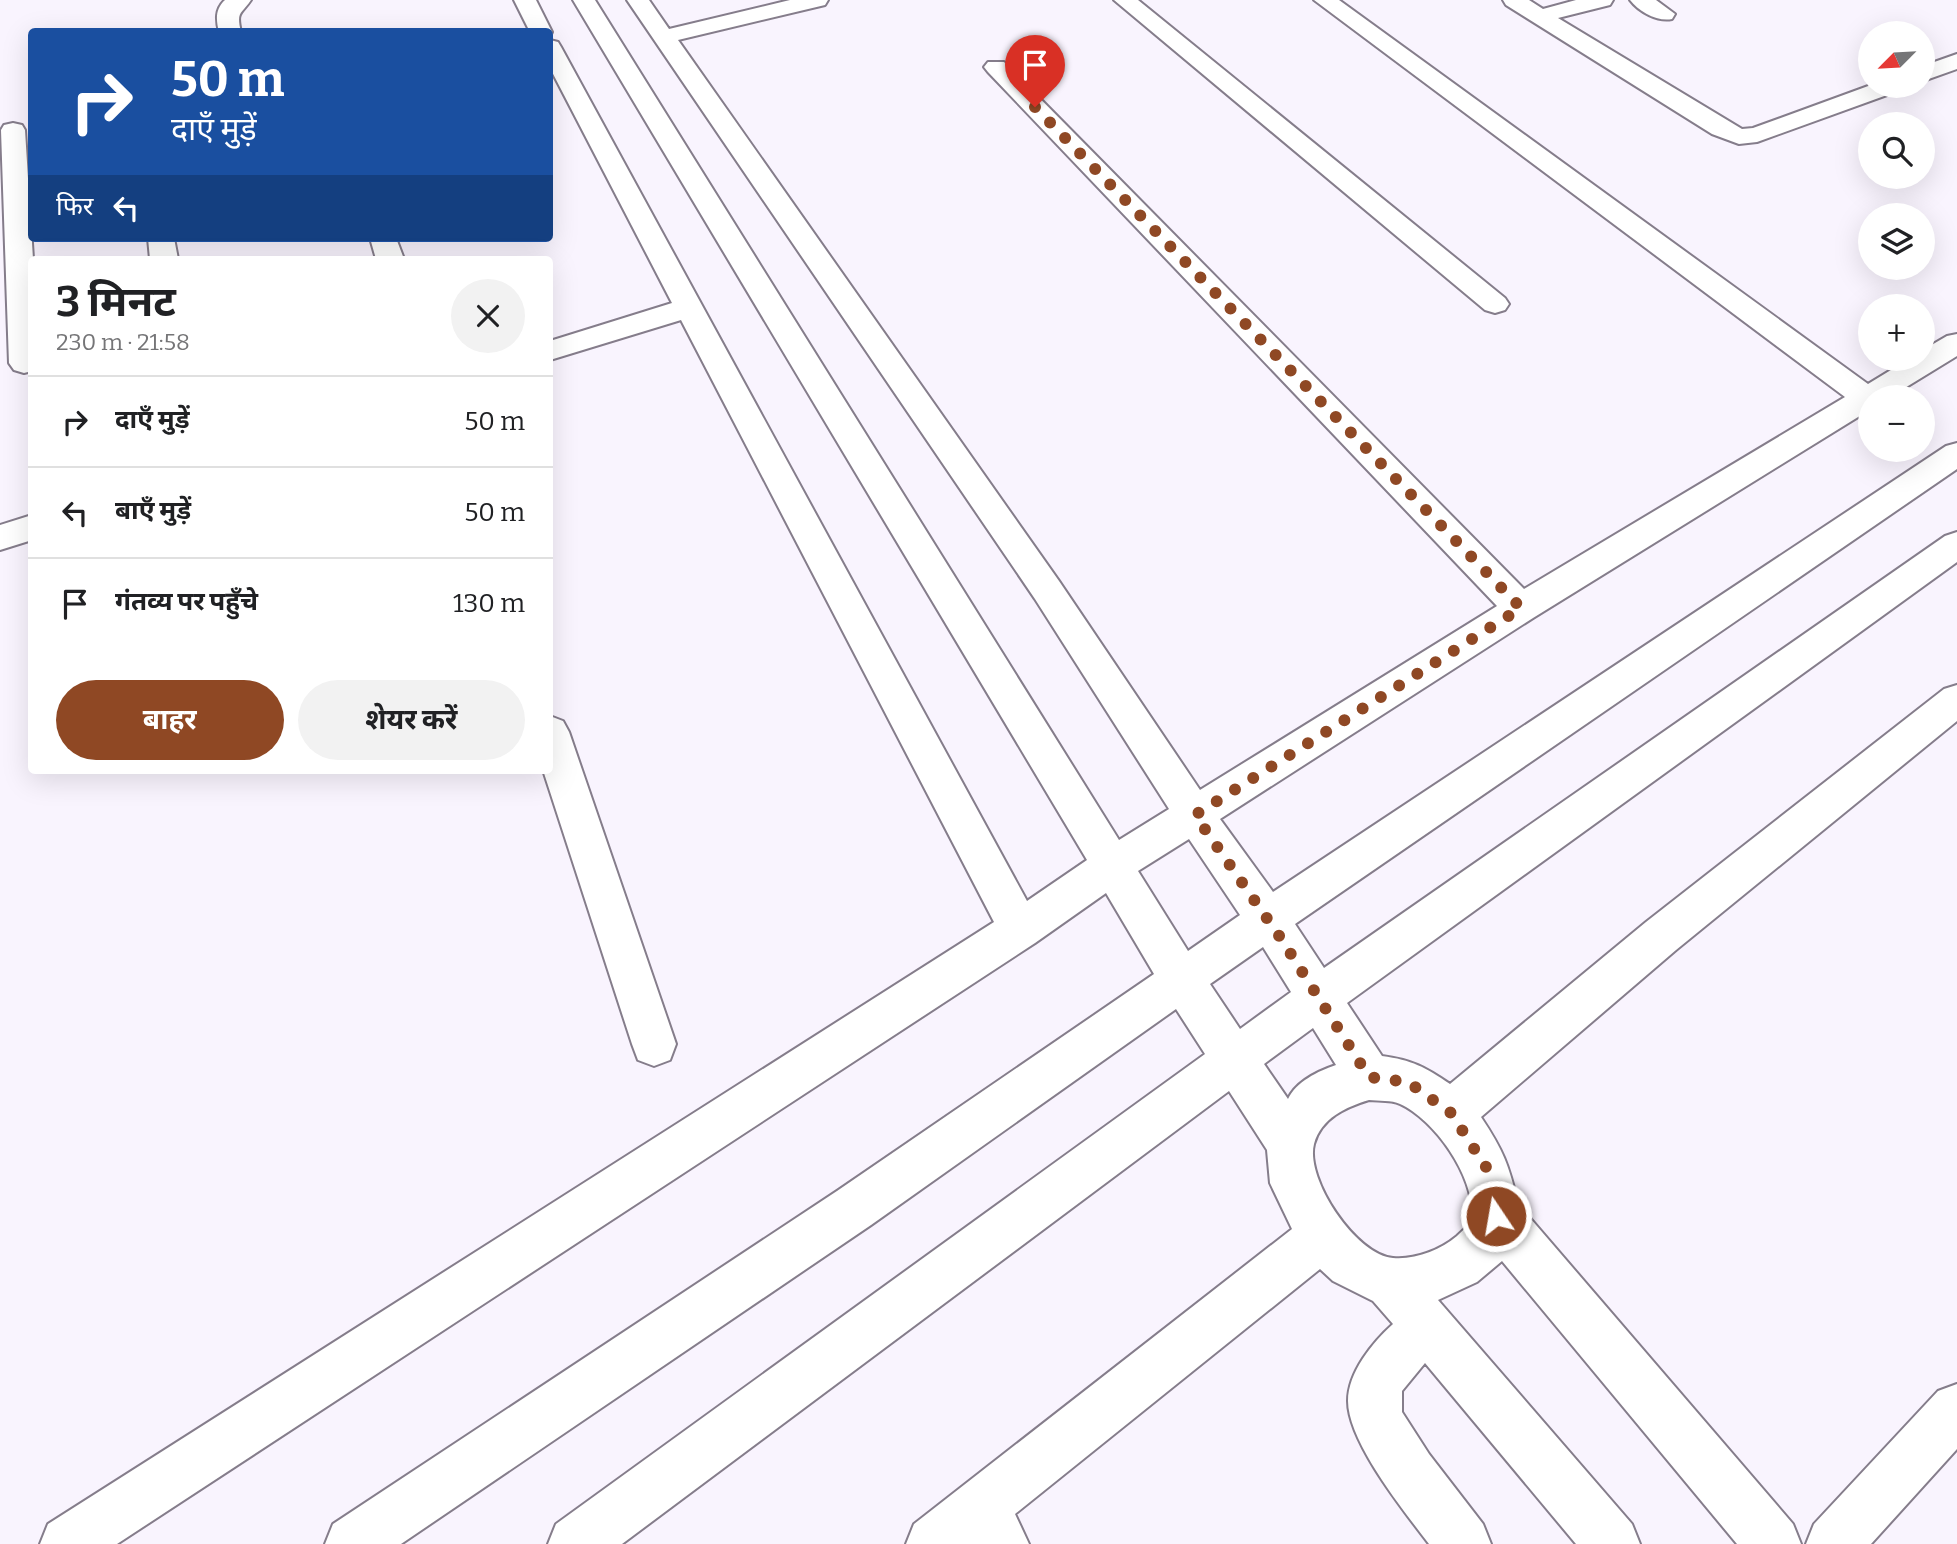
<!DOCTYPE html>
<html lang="hi">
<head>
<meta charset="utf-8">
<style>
  body { margin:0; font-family:Bitter,"Noto Sans Devanagari",serif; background:#f2f2f2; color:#202124; height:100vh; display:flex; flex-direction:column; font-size:26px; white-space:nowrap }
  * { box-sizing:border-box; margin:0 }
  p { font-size:23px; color:#757577 }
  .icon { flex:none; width:38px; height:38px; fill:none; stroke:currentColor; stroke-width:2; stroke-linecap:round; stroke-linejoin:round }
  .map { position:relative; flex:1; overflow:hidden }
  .panel { position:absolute; left:28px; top:256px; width:525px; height:518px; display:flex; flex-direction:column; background:#fff; border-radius:7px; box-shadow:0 7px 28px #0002 }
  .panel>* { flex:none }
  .banner { position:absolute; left:28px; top:28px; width:525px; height:214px; border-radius:7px; box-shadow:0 7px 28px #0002; background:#1a4fa0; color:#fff; overflow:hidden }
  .needle { width:46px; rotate:246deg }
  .buttons { position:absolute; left:1858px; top:21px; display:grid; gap:14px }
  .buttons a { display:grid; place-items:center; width:77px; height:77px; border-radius:50%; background:#fff; box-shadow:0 7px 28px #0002; font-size:35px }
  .pin { position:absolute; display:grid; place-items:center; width:60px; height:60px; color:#fff; margin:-72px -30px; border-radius:50% 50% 50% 0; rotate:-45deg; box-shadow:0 0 7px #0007 }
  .pin .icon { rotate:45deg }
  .me { position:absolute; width:77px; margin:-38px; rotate:348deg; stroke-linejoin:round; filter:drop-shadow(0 0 5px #0008) }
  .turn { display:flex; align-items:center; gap:24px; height:147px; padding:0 28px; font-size:32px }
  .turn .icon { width:91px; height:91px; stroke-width:2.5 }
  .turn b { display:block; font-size:49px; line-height:60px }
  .then { display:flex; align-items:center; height:66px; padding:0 28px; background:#0003; gap:14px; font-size:26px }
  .round { display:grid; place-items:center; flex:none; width:74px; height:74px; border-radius:37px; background:#f2f2f2 }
  .headline { display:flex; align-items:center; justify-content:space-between; height:119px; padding:0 28px }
  h1 { font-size:42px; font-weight:700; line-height:52px }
  .cta { display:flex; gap:14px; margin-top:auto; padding:14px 28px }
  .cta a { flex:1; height:80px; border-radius:42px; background:#8f4824; color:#fff; font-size:28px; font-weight:700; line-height:80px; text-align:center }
  .cta a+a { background:#f2f2f2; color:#202124 }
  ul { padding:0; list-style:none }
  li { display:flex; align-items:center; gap:21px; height:91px; padding:0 28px; border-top:2px solid #e0e0e0 }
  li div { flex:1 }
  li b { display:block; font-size:26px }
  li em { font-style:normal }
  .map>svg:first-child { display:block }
</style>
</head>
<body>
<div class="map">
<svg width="1957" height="1544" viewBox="0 0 1957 1544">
  <rect width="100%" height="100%" fill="#f9f4fe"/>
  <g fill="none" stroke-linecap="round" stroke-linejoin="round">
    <g stroke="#857d8b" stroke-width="4">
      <path id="minor" d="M225,0h26c-10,15 -15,11 -10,32h-22c-3,-12 -4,-23 6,-32z
        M514,0h22l16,32 -2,4v-4h-20z
        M573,0h22l524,840 50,-31 -134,-210 -408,-599h22l20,29 121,-29h38l-3,5 -147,35 381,541 141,209 297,-184 -509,-534 -4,-5 4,-5h16l520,527 321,-192 -531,-397h25l529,384 41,-25h14v-9l24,-14 10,-2v22l-67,41h-19v12l-338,209 -313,201 53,73 673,-446 11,-3v26l-662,455 29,44 621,-432 12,-4v30l-610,441 35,53c30,4 43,11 68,28l196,-162 298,-233 13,-4v36l-281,229 -195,167c22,33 28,48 37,87l275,320 8,20h-64l-235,-283 -25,21 -39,18 194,224 8,20h-64l-151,-181 -23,28v21l27,42 54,70 8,20h-62c-25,-33 -81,-102 -81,-143 0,-29 25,-59 45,-77l-20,-23 -40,-20 -13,-12 -305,245 14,30h-123l8,-20 378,-295 -22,-46 -3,-33 -38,-59 -607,453h-74l8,-20 649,-470 -29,-45 -305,216 -470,319h-76l8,-20 504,-333 317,-217 -48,-81 -71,50 -918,601h-77l8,-20 946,-602 -313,-602 -131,40v-19l122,-38 -122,-235v-28l8,2 3,5 466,854 60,-41zM1189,839l51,76 -52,36 -50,-80zM1263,947l28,45 -51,37 -30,-45zM1313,1028l23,37c-18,6 -40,17 -48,34l-24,-35zM1369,1100c9,1 23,0 31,4 35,16 74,72 72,111 -1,10 -9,15 -15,21 -17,14 -42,24 -64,22 -37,-3 -88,-79 -79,-114 7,-26 32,-37 55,-44z
        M1114,0h24l367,298 4,6 -4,6 -10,3 -10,-3z
        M1503,0h26l14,9 33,-9h37l-3,5 -52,13 184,111 11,-1 118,-43 31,1 -4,5 -141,51 -18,2 -27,-10 -206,-129z
        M1630,0h26l19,14 -3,5c-14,3 -33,-7 -42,-19z
        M1957,54v15l-34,12v-15z
        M13,123l9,2 3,5 8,129 -1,112 -8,2 -10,-3 -5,-7 -8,-233 3,-5z
        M148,238h26l4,21h-28z
        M370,238h26l8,21h-28z
        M32,515v25l-32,10v-25z
        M550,716l13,5 6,11 107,312 -6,16 -16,6 -16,-6 -6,-16 -89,-274h7z
        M1957,1384v65l-86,95h-65l8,-20 124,-133z"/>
    </g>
    <use href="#minor" fill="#fff" fill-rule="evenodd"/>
  </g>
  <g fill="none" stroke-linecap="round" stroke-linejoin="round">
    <path stroke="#8f4824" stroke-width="12" stroke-dasharray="0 21.6" d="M1035,107l486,501 -326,207 85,122 89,140 39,5 43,31 35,54 10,49"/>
  </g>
</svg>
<div class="buttons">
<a><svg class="needle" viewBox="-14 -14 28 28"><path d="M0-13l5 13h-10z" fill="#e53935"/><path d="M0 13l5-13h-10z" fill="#757577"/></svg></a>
<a><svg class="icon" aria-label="search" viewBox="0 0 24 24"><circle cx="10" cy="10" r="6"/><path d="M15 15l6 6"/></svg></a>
<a><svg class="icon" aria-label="layers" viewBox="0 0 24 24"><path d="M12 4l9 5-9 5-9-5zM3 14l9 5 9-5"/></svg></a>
<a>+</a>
<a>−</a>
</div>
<div class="pin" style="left:1035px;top:107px;background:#d93025"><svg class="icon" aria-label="arrive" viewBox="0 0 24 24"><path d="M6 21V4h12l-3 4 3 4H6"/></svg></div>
<svg class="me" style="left:1496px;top:1216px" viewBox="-20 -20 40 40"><circle r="17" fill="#8f4824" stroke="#fff" stroke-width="3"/><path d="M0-11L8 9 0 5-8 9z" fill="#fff"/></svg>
<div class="banner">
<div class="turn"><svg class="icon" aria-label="right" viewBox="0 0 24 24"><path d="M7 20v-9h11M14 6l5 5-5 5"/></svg><div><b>50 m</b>दाएँ मुड़ें</div></div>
<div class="then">फिर<svg class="icon" aria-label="left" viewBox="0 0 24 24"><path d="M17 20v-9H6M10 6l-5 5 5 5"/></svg></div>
</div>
<section class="panel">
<div class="headline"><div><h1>3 मिनट</h1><p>230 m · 21:58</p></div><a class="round"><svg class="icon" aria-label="close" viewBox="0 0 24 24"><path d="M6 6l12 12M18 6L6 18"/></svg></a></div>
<ul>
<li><svg class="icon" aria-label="right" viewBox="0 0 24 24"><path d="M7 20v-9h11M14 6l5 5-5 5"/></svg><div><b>दाएँ मुड़ें</b></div><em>50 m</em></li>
<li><svg class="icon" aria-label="left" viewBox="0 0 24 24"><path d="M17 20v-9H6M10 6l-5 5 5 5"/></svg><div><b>बाएँ मुड़ें</b></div><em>50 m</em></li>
<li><svg class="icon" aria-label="arrive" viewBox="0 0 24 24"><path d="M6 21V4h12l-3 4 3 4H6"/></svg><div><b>गंतव्य पर पहुँचे</b></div><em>130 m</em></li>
</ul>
<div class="cta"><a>बाहर</a><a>शेयर करें</a></div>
</section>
</div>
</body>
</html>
